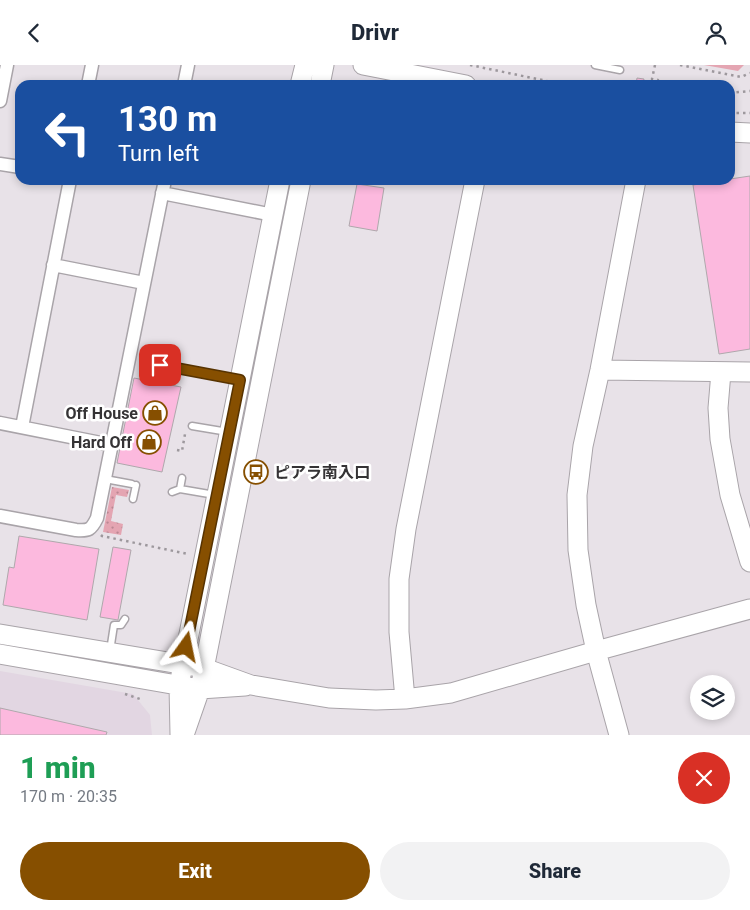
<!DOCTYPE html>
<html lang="en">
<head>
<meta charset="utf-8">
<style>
  body { margin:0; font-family:Roboto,"Noto Sans JP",sans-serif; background:#f2f2f3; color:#1f2937; height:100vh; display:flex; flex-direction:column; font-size:19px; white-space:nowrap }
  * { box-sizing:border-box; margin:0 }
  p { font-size:16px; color:#747a83 }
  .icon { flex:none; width:28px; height:28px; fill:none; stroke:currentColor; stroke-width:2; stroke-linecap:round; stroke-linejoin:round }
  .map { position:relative; height:670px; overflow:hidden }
  .panel { display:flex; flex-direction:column; background:#fff; flex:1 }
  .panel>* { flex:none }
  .guide { position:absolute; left:15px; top:15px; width:720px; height:105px; border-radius:15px; box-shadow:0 2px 8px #0003; background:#1a4fa0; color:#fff; overflow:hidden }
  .fabs { position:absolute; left:690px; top:610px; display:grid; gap:10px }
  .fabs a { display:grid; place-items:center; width:45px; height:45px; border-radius:50%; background:#fff; box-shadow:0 2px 8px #0003; font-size:25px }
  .pin { position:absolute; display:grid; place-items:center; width:42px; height:42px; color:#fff; margin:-21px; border-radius:10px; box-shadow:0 2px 8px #0006 }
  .me { position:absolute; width:55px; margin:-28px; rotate:12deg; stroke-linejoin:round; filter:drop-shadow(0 0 4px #0008) }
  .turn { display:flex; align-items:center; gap:18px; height:105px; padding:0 20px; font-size:22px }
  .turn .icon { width:65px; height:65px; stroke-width:2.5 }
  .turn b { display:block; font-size:35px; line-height:42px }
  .round { display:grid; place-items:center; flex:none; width:52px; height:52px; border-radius:26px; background:#f2f2f3 }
  .head { display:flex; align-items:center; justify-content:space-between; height:85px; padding:0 20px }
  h1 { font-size:30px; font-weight:800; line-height:38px; color:#1e9e55 }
  .button { display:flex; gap:10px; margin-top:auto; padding:10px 20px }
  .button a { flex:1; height:58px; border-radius:30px; background:#864f00; color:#fff; font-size:20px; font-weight:800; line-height:58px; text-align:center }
  .button a+a { background:#f2f2f3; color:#1f2937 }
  header { display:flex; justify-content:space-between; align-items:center; height:65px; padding:0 20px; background:#fff; font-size:22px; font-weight:800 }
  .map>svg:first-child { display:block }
</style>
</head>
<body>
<header><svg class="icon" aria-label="back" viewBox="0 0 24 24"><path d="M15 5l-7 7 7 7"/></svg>Drivr<svg class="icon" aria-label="person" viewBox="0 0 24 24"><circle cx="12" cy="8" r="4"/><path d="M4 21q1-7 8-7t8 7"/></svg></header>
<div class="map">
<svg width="750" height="670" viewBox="0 0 750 670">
  <defs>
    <pattern id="grass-dots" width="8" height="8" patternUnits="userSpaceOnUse" patternTransform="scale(1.25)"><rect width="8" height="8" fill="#e4a5b2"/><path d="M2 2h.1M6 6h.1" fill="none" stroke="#ba8792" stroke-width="1.8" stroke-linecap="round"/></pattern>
  </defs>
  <rect width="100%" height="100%" fill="#e8e2e8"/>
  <path fill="#e2d6e2" d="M0,606l133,23 17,21 2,20h-152z"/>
  <path fill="url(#grass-dots)" d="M112,422l17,3 -2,7 -11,-2 -5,26 12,3 -2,11 -18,-3z"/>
  <path fill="#e4a5b2" d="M704,0h40l-6,6z"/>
  <path fill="#fcb9de" stroke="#afa8ac" d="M637,13l7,1 -1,5 4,1h-11z
    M651,15l7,2 -1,3h-7z
    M750,111v173l-31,5 -26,-169 30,-5h7v-1z
    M357,119l27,4 -7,43 -28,-5z
    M134,313l47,9 -19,85 -45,-9z
    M19,471l80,13 -12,71 -84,-15 6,-38 5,1z
    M113,482l18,3 -13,70 -18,-3z
    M0,643l107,24 -1,3h-106z"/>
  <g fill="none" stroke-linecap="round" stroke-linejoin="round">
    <g stroke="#a9a4a9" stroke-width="9">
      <path id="lane" d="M595,0l25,5
        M160,300l79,14
        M192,361l36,6
        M105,414l27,5
        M180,424l2,-11
        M172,427l8,-3 35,6
        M133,434l3,-14
        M110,586l4,-26h7l4,-6"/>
    </g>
    <g stroke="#a9a4a9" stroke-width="15">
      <path id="street" d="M88,20l4,-20
        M184,20l4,-20
        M0,36l7,-36
        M0,99l20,3
        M162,128l111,22
        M53,200l91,18
        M0,358l111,22
        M22,362l48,-247
        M0,451l76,14c13,1 15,0 21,-12l68,-338"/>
    </g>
    <g stroke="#a9a4a9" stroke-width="21">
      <path id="secondary" d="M363,0l103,20
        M300,20l5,-20
        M320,20l4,-20
        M730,67l20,1
        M600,305l150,2
        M721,307l-3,36 2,31 10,56 20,67
        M0,569l204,34 47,17 78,13 47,2 29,-1 46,-6 145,-42 154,-42
        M0,589l200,35 45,-3
        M405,634l-6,-67v-53l7,-50 69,-349
        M180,669l-1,-48 4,-22 97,-484
        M184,670l16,-46 101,-509
        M619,670l-23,-84 -10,-46 -8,-55 -1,-55 6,-49 17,-76 36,-190"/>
    </g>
    <path stroke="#9d989d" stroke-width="2.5" stroke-dasharray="2.5 4" stroke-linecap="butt" d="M470,0l96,20
      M655,0l-3,14 6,1v5
      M680,0l61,12 9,-4
      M730,28l20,-2
      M730,48h20
      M177,385l5,1 3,-17h2
      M101,470l1,1 86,18
      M125,629l15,5"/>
    <use href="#lane" stroke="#fff" stroke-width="6"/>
    <use href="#street" stroke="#fff" stroke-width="12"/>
    <use href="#secondary" stroke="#fff" stroke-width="19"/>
  </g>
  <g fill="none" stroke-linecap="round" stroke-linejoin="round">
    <g stroke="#573300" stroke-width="12">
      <path id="route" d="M160,300l80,15 -54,267"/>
    </g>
    <use href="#route" stroke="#864f00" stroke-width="9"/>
  </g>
  <defs>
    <g id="shop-ring" transform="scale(1.25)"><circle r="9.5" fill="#fff" stroke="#864f00" stroke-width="1.5"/><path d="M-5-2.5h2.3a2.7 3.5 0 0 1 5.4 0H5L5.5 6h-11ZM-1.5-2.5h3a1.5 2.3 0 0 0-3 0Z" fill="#864f00"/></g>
    <g id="bus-ring" transform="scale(1.25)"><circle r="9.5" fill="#fff" stroke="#864f00" stroke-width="1.5"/><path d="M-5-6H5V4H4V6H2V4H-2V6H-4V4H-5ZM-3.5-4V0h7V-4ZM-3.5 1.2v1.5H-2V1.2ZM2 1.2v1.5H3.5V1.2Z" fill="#864f00"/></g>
  </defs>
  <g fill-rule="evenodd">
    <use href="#shop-ring" x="155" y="348"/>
    <use href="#shop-ring" x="149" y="377"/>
    <use href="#bus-ring" x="256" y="407"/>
  </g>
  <g text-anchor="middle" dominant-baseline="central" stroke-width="5" stroke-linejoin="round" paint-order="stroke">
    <g font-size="16" font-weight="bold" fill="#353335" stroke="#fff" text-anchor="end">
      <text x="138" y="348">Off House</text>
      <text x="132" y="377">Hard Off</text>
      <text x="274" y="407" text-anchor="start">ピアラ南入口</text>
    </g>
  </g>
</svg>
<div class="fabs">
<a><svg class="icon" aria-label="layers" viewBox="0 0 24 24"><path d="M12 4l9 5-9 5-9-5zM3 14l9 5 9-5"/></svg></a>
</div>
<div class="pin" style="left:160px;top:300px;background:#d93025"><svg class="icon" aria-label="arrive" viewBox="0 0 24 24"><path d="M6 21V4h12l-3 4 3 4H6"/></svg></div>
<svg class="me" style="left:186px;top:582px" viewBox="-20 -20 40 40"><path d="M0-17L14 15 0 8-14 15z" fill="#864f00" stroke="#fff" stroke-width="4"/></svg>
<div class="guide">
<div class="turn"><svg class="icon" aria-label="left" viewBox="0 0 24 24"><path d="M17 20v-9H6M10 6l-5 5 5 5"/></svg><div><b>130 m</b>Turn left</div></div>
</div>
</div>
<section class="panel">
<div class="head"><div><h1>1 min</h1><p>170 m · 20:35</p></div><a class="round" style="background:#d93025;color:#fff"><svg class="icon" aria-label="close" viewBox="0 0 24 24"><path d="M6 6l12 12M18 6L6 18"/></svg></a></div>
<div class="button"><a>Exit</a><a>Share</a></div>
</section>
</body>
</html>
